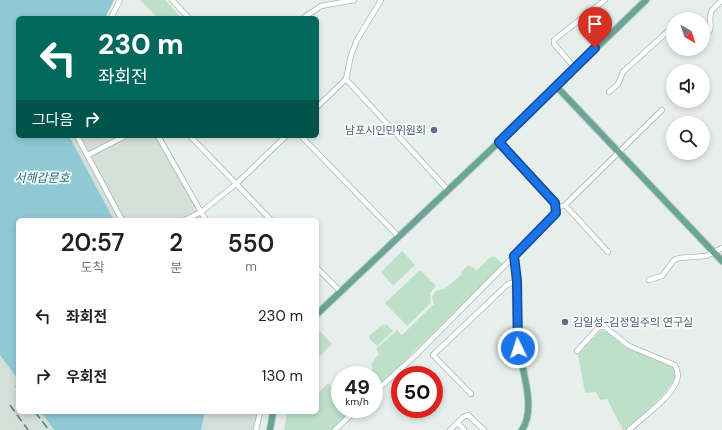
<!DOCTYPE html>
<html lang="ko">
<head>
<meta charset="utf-8">
<style>
  body { margin:0; font-family:"DM Sans","Noto Sans KR",sans-serif; background:#f6f6f6; color:#202124; height:100vh; display:flex; flex-direction:column; font-size:15px; white-space:nowrap }
  * { box-sizing:border-box; margin:0 }
  p { font-size:13px; color:#757577 }
  .icon { flex:none; width:22px; height:22px; fill:none; stroke:currentColor; stroke-width:2; stroke-linecap:round; stroke-linejoin:round }
  .map { position:relative; flex:1; overflow:hidden }
  .details { position:absolute; left:16px; top:218px; width:303px; height:196px; display:flex; flex-direction:column; background:#fff; border-radius:6px; box-shadow:0 2px 6px #0003 }
  .details>* { flex:none }
  .hud { position:absolute; left:16px; top:16px; width:303px; height:122px; border-radius:6px; box-shadow:0 2px 6px #0003; background:#00695c; color:#fff; overflow:hidden }
  .needle { width:26px; rotate:141deg }
  .buttons { position:absolute; left:666px; top:12px; display:grid; gap:8px }
  .buttons a { display:grid; place-items:center; width:44px; height:44px; border-radius:50%; background:#fff; box-shadow:0 2px 6px #0003; font-size:20px }
  .speed { position:absolute; left:331px; top:366px; display:flex; gap:8px; font-size:20px; font-weight:700; text-align:center }
  .speed>* { display:grid; place-content:center; width:52px; height:52px; border-radius:50%; background:#fff; box-shadow:0 2px 6px #0003; line-height:1 }
  .speed small { font-size:10px; font-weight:400 }
  .speed .limit { border:6px solid #d22; background:#fff; color:#111 }
  .pin { position:absolute; display:grid; place-items:center; width:34px; height:34px; color:#fff; margin:-41px -17px; border-radius:50% 50% 50% 0; rotate:-45deg; box-shadow:0 0 4px #0007 }
  .pin .icon { rotate:45deg }
  .me { position:absolute; width:44px; margin:-22px; rotate:356deg; stroke-linejoin:round; filter:drop-shadow(0 0 3px #0008) }
  .turn { display:flex; align-items:center; gap:14px; height:84px; padding:0 16px; font-size:18px }
  .turn .icon { width:52px; height:52px; stroke-width:2.5 }
  .turn b { display:block; font-size:28px; line-height:34px }
  .then { display:flex; align-items:center; height:38px; padding:0 16px; background:#0003; gap:8px; font-size:15px }
  .eta { display:flex; justify-content:space-evenly; align-items:center; height:68px; text-align:center }
  .eta b { font-size:24px; font-weight:600; line-height:28px }
  ul { padding:0; list-style:none }
  li { display:flex; align-items:center; gap:12px; height:60px; padding:0 16px }
  li div { flex:1 }
  li b { display:block; font-size:15px }
  li em { font-style:normal }
  .map>svg:first-child { display:block }
</style>
</head>
<body>
<div class="map">
<svg width="722" height="430" viewBox="0 0 722 430">
  <rect width="100%" height="100%" fill="#e6efeb"/>
  <path fill="#d4dfda" d="M69,136h93l46,84h-94z
    M0,355l18,25v32h23l13,18h-54z
    M205,412h54l-3,18h-55z"/>
  <path fill="#bfe0c8" d="M140,0h25l17,18h-24z
    M402,251l13,14 -22,21 -12,-14z
    M494,256l9,8 -129,127v-16h-11l10,-6 -2,-5 8,-10 -3,-5 21,-19 5,5 32,-31 -2,-7 4,-6 10,-3 16,-14 -1,-2 7,-7 9,5 11,-11z
    M420,270l16,16 -6,7 1,10 -24,23 -22,-23z
    M383,324l1,2 2,-2 7,7 -16,15 -7,-7 -1,-3z
    M319,330l13,14 -15,15v-27z
    M601,330l8,3 16,14 48,20c2,4 4,7 2,11 -6,15 -37,40 -50,52h-2l-16,-31 -7,1 -4,-8 -11,1 -7,-38z
    M328,383l5,6 7,-5v25h14l-22,21h-48l3,-18h30v-18z"/>
  <path fill="#8ec9d4" d="M0,0h114l-9,18h-87v118h51l45,84h-96v160l-18,-25z
    M41,412h164l-4,18h-147z"/>
  <g fill="none" stroke-linecap="round" stroke-linejoin="round">
    <g stroke="#a8b8b2" stroke-width="6">
      <path id="minor" d="M172,0l17,18
        M111,18l9,-18
        M303,18l18,-12 33,-6
        M703,37c14,-8 3,-16 9,-27 3,-3 7,-7 10,-10
        M575,68l-21,-24v-4l51,-40
        M346,79l101,110
        M609,92l9,-8 5,-12 44,-40 6,-2
        M317,107l29,-28 5,-24 6,-15 24,-40
        M77,136l45,84
        M158,136l43,76 -16,8
        M190,136l81,84
        M301,136l98,101
        M499,142l56,61 2,5
        M88,155l37,-19
        M565,205l43,47
        M206,220l-5,-8 35,-28 50,-48
        M317,268l23,23
        M649,280l13,-4 12,-16 5,-2 27,-2 16,-8
        M577,351l22,-24h6l24,19 46,19c2,5 4,9 2,15 -5,17 -34,37 -48,50
        M374,393l43,-39 134,-135 5,-6 1,-5 8,-3 97,-95
        M471,394l-38,-39 75,-71 9,-3
        M458,423l6,7
        M256,430l4,-18
        M335,430l22,-21
        M450,430l13,-13 5,-2 16,15"/>
    </g>
    <g stroke="#c2cac8" stroke-width="8">
      <path id="major" d="M556,86l166,175
        M514,255c3,28 1,55 3,83 2,25 21,68 5,92
        M317,314l182,-172 147,-142
        M270,430l3,-18"/>
    </g>
    <use href="#minor" stroke="#fff" stroke-width="4.5"/>
    <use href="#major" stroke="#6aa596" stroke-width="6"/>
    <path stroke="#5f7d75" stroke-width="1.5" stroke-dasharray="8 4" stroke-linecap="butt" d="M16,386l2,3
      M10,405l18,25
      M35,412l14,18"/>
  </g>
  <g fill="none" stroke-linecap="round" stroke-linejoin="round">
    <g stroke="#114b97" stroke-width="10">
      <path id="route" d="M518,348l-1,-67 -3,-25 42,-43 -1,-10 -56,-61 96,-94"/>
    </g>
    <use href="#route" stroke="#1a73e8" stroke-width="7"/>
  </g>
  <g fill="#5c6f8a" stroke="#f7fbf9" stroke-width="1.5">
    <circle cx="434" cy="130" r="4"/>
    <circle cx="565" cy="322" r="4"/>
  </g>
  <g text-anchor="middle" dominant-baseline="central" stroke-width="3.5" stroke-linejoin="round" paint-order="stroke">
    <g font-size="11" fill="#4e5e75" stroke="#f7fbf9" text-anchor="end">
      <text x="426" y="130">남포시인민위원회</text>
      <text x="573" y="322" text-anchor="start">김일성-김정일주의 연구실</text>
    </g>
    <g font-size="12" font-style="italic" fill="#1c6f80" stroke="#f7fbf9">
      <text x="42" y="178">서해갑문호</text>
    </g>
  </g>
</svg>
<div class="buttons">
<a><svg class="needle" viewBox="-14 -14 28 28"><path d="M0-13l5 13h-10z" fill="#e53935"/><path d="M0 13l5-13h-10z" fill="#757577"/></svg></a>
<a><svg class="icon" aria-label="sound" viewBox="0 0 24 24"><path d="M4 9h4l5-4v14l-5-4H4zM17 9q2 3 0 6"/></svg></a>
<a><svg class="icon" aria-label="search" viewBox="0 0 24 24"><circle cx="10" cy="10" r="6"/><path d="M15 15l6 6"/></svg></a>
</div>
<div class="speed"><div>49<small>km/h</small></div><div class="limit">50</div></div>
<div class="pin" style="left:595px;top:48px;background:#d93025"><svg class="icon" aria-label="arrive" viewBox="0 0 24 24"><path d="M6 21V4h12l-3 4 3 4H6"/></svg></div>
<svg class="me" style="left:518px;top:348px" viewBox="-20 -20 40 40"><circle r="17" fill="#1a73e8" stroke="#fff" stroke-width="3"/><path d="M0-11L8 9 0 5-8 9z" fill="#fff"/></svg>
<div class="hud">
<div class="turn"><svg class="icon" aria-label="left" viewBox="0 0 24 24"><path d="M17 20v-9H6M10 6l-5 5 5 5"/></svg><div><b>230 m</b>좌회전</div></div>
<div class="then">그다음<svg class="icon" aria-label="right" viewBox="0 0 24 24"><path d="M7 20v-9h11M14 6l5 5-5 5"/></svg></div>
</div>
<section class="details">
<div class="eta">
<div><b>20:57</b><p>도착</p></div>
<div><b>2</b><p>분</p></div>
<div><b>550</b><p>m</p></div>
</div>
<ul>
<li><svg class="icon" aria-label="left" viewBox="0 0 24 24"><path d="M17 20v-9H6M10 6l-5 5 5 5"/></svg><div><b>좌회전</b></div><em>230 m</em></li>
<li><svg class="icon" aria-label="right" viewBox="0 0 24 24"><path d="M7 20v-9h11M14 6l5 5-5 5"/></svg><div><b>우회전</b></div><em>130 m</em></li>
</ul>
</section>
</div>
</body>
</html>
